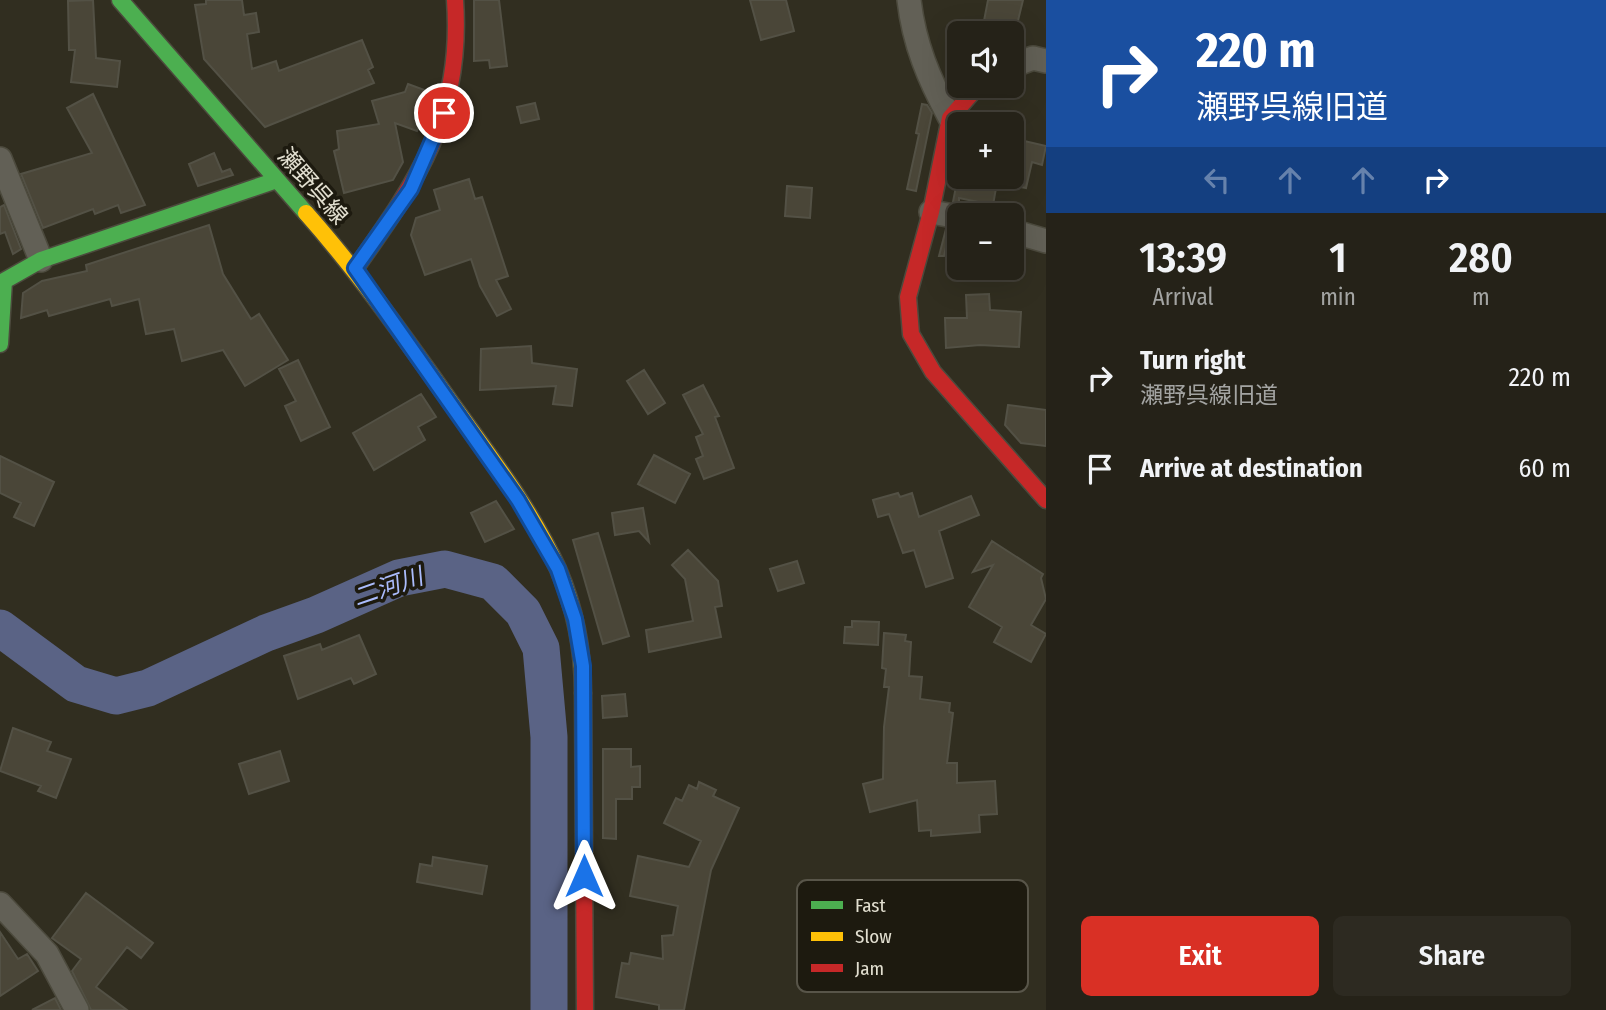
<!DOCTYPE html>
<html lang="en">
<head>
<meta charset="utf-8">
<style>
  body { margin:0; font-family:"Fira Sans Condensed","Noto Sans JP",sans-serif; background:#2d2a21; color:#f1f3f6; height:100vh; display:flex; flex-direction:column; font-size:26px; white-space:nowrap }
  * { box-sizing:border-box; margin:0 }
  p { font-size:23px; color:#a3a4a2 }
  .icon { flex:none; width:38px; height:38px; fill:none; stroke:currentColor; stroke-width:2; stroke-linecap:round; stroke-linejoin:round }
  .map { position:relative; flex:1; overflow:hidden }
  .drawer { display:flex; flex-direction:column; background:#252218; width:560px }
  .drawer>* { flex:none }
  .hud { background:#1a4fa0; color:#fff; overflow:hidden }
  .buttons { position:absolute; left:947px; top:21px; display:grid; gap:14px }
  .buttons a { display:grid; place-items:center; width:77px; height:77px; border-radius:10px; background:#252218; box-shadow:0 7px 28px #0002,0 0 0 2px #423f37; font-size:35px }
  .pin { position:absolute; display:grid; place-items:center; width:60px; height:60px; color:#fff; margin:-30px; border:4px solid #fff; border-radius:50%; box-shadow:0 2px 7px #0007 }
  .me { position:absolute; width:77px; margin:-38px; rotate:0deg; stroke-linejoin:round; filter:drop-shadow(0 0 5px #0008) }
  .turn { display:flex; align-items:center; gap:24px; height:147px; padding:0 35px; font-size:32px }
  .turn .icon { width:91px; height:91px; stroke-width:2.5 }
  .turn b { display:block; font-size:49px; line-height:60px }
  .lanes { display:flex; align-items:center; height:66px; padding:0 35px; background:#0003; justify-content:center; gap:35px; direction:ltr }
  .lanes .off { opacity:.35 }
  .eta { display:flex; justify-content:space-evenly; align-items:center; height:119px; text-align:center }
  .eta b { font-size:42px; font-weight:600; line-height:49px }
  .primary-button { display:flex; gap:14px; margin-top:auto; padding:14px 35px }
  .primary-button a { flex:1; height:80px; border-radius:10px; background:#d93025; color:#fff; font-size:28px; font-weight:600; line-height:80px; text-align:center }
  .primary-button a+a { background:#2d2a21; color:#f1f3f6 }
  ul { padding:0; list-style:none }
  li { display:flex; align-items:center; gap:21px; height:91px; padding:0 35px }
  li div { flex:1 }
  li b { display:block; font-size:26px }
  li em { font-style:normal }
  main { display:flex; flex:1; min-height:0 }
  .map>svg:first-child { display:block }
</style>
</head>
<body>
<main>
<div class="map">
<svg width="1046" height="1010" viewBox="0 0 1046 1010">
  <rect width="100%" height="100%" fill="#312e20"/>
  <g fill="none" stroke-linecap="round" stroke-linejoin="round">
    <path stroke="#5a6385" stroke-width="37" d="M0,628l76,56 40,12 32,-8 118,-55 50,-18 83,-37 46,-9 48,13 30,30 18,36 8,89v273"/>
  </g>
  <path fill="#4a4638" stroke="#535145" stroke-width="2" d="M93,0l3,58 24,3 -3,26 -46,-5 4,-32h-6l-1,-49z
    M206,0h36l2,15 12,-2 3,19 -12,2 5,35 24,-8 3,10 83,-31 11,27 -5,3 6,13 -109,44 -61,-68 -9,-54 11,-1z
    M474,0h25l8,66 -17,2 -1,-8 -15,1z
    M750,0h36l8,31 -33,9z
    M988,0h35l-8,33 -32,-7z
    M408,84l22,8 -13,39 -22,-8 8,39 -10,18 -49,13 -10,-42 5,-2 -2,-18 42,-7 -7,-23 33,-9z
    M93,94l52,111 -24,8 -3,-8 -23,9 -2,-5 -50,19 -22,-54 71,-21 -25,-45z
    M535,103l4,16 -18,4 -4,-16z
    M922,104l5,1 5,8 -16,78 -9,-2 12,-55 -3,-1z
    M1020,140l26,6 -4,19 -10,-3 -6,26 -14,-3v-43l7,1z
    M214,153l8,19 8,-3 3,6 -35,11 -9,-22z
    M959,171v6h39l-5,28 -34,-7v5l-6,-1z
    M469,179l6,20 7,-2 26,79 -12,4 15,29 -14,7 -17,-30 -9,-27 -46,16 -14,-40 5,-17 24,-8 -6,-20z
    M787,186l25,2 -2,30 -25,-2z
    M4,205l17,44 -8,5 -8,-22 -5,2v-27z
    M209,225l14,49 28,45 8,-5 29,46 -43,26 -22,-36 -41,11 -8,-32 -28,5 -7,-35 -27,7 -2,-7 -61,17 -2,-6 -26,8 2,-25 19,-12 45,-10 -1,-6z
    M946,229l13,2v19l-13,-3 -2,9h-5z
    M989,294l1,16 31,2 -2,35 -39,-2 -34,3 -1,-30h22l-1,-23z
    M531,346l1,17 45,6 -5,37 -19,-2 3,-18 -76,4 1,-41z
    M298,360l32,67 -29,14 -16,-35 11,-5 -17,-32z
    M644,370l21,33 -17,11 -21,-33z
    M703,385l16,31 -4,1 19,51 -30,11 -8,-20 7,-3 -7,-19 7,-3 -20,-39z
    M421,394l15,23 -18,10 7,13 -51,30 -21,-37z
    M1008,405l38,5v36l-25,-3 -16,-18z
    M654,455l36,19 -15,29 -37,-19z
    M0,456l54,26 -20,44 -20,-9 7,-14 -21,-10z
    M898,493l2,4 12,-4 7,24 52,-21 8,19 -40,16 14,47 -27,9 -12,-37 -11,3 -14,-39 -11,3 -5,-17z
    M496,501l18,28 -29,13 -14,-29z
    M643,508l6,34 -10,-11 -24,4 -3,-22z
    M598,533l31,103 -26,8 -30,-104z
    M992,541l51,33 -2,4 5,21 -15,26 15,9 -15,28 -37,-20 8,-15 -33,-20 24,-42 -20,7z
    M688,550l30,31 4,25 -7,1 6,30 -72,15 -3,-22 47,-9 -8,-42 -13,-14z
    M797,561l7,22 -26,8 -8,-22z
    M852,621l27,1 -1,23 -34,-2 1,-16h7z
    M884,633l22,2 -1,6 6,1 -2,34 13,1 -2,22 30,4 -1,9 4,1 -6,50h10v20l38,-2 2,33 -18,1 1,17 -49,4v-6l-12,1 -2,-31 -47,12 -7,-28 20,-5 1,-52 5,-40h-5l2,-18 -4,-1z
    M359,635l17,39 -22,10 -3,-6 -53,21 -14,-43 36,-12 2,6z
    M625,694l2,22 -24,2 -1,-22z
    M13,728l38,14 -4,9 24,8 -15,39 -18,-7 3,-5 -41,-15z
    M603,749h28v18l9,-1v21h-8v12h-16v40l-13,-1z
    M280,751l9,30 -40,13 -10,-30z
    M699,782l17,8 -3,6 26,12 -28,62 -27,140h-25v-5l-43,-8 6,-34 7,1 2,-11 32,6 -1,-23 11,-1 5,-29 -48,-10 8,-40 51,11 12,-26 -37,-18 12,-25 6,3 7,-16 8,4z
    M433,857l54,9 -5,28 -65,-12 3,-18 12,2z
    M86,893l67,50 -12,15 -14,-11 -31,40 31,23h-36l-19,-39 9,-12 -29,-21z
    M0,932l18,27 9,-5 11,17 -38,25z
    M55,998l6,12h-29z"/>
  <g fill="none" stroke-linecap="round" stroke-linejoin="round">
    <g stroke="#4c4a3d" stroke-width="26">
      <path id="street" d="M909,0c5,44 20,79 41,118
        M1012,66l21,-8 13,3
        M0,159l41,101
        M931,212l28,5
        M1012,231l34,10
        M0,904l47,50 30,56"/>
    </g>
    <g stroke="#4c4a3d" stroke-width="19">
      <path id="fast" d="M120,0l186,213
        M0,344l4,-63 37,-21 236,-80"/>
    </g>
    <g stroke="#4c4a3d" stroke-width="19">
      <path id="slow" d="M306,213c54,61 101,128 148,194 37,51 78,104 104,162 17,39 25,82 25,124"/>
    </g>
    <g stroke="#4c4a3d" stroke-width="19">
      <path id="jam" d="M978,86l-28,32 -19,94 -23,85 3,37 22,38 113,128
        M355,269c63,-89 108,-154 100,-269
        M583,693l2,317"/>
    </g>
    <use href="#street" stroke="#626056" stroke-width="23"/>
    <use href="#fast" stroke="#4caf50" stroke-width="16"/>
    <use href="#slow" stroke="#ffc107" stroke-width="16"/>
    <use href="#jam" stroke="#c62828" stroke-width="16"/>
  </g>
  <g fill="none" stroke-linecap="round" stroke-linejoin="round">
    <g stroke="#114b97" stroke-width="18">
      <path id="route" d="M444,113l-33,76 -56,79 163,232 40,69 17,50 8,47 1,210"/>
    </g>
    <use href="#route" stroke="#1a73e8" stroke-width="12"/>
  </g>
  <g text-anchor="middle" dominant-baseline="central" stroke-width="7" stroke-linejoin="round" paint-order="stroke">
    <g font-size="23" fill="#e2dfd0" stroke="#1d1a0f">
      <text transform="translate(313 186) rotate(49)">瀬野呉線</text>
    </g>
    <g font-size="24" font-style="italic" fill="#abbcfc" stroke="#1d1a0f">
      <text transform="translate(388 587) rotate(-19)">二河川</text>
    </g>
  </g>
  <rect x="797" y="880" width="231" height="112" rx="10" fill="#1d1a0f" stroke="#585549" stroke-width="2"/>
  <rect x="811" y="901" width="32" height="8" fill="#4caf50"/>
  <rect x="811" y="932" width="32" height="9" fill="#ffc107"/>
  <rect x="811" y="964" width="32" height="8" fill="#c62828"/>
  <g font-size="19" fill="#e2dfd0">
    <text x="855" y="912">Fast</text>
    <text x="855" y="943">Slow</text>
    <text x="855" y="975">Jam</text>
  </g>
</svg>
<div class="buttons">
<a><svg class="icon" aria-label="sound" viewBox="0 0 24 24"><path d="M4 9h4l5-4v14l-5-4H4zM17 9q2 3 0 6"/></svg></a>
<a>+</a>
<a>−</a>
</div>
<div class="pin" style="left:444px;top:113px;background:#d93025"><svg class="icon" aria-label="arrive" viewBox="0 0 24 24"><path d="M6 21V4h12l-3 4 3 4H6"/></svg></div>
<svg class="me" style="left:584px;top:876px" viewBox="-20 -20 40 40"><path d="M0-17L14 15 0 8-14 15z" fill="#1a73e8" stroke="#fff" stroke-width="4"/></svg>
</div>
<section class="drawer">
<div class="hud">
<div class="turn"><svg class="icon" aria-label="right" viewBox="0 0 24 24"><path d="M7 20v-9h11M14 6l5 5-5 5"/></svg><div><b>220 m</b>瀬野呉線旧道</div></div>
<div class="lanes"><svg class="icon off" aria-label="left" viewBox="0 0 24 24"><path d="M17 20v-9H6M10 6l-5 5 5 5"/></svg><svg class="icon off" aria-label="ahead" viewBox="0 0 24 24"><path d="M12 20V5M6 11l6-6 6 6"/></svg><svg class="icon off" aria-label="ahead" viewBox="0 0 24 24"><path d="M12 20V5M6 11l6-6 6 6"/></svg><svg class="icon" aria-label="right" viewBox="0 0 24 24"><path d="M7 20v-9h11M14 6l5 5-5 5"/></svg></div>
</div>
<div class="eta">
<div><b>13:39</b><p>Arrival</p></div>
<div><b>1</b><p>min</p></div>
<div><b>280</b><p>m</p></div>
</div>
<ul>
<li><svg class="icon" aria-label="right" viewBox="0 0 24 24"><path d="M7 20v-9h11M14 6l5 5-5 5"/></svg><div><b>Turn right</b><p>瀬野呉線旧道</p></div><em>220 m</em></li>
<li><svg class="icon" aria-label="arrive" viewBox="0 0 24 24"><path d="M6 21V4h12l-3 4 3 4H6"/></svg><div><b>Arrive at destination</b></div><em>60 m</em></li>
</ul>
<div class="primary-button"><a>Exit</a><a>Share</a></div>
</section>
</main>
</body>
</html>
